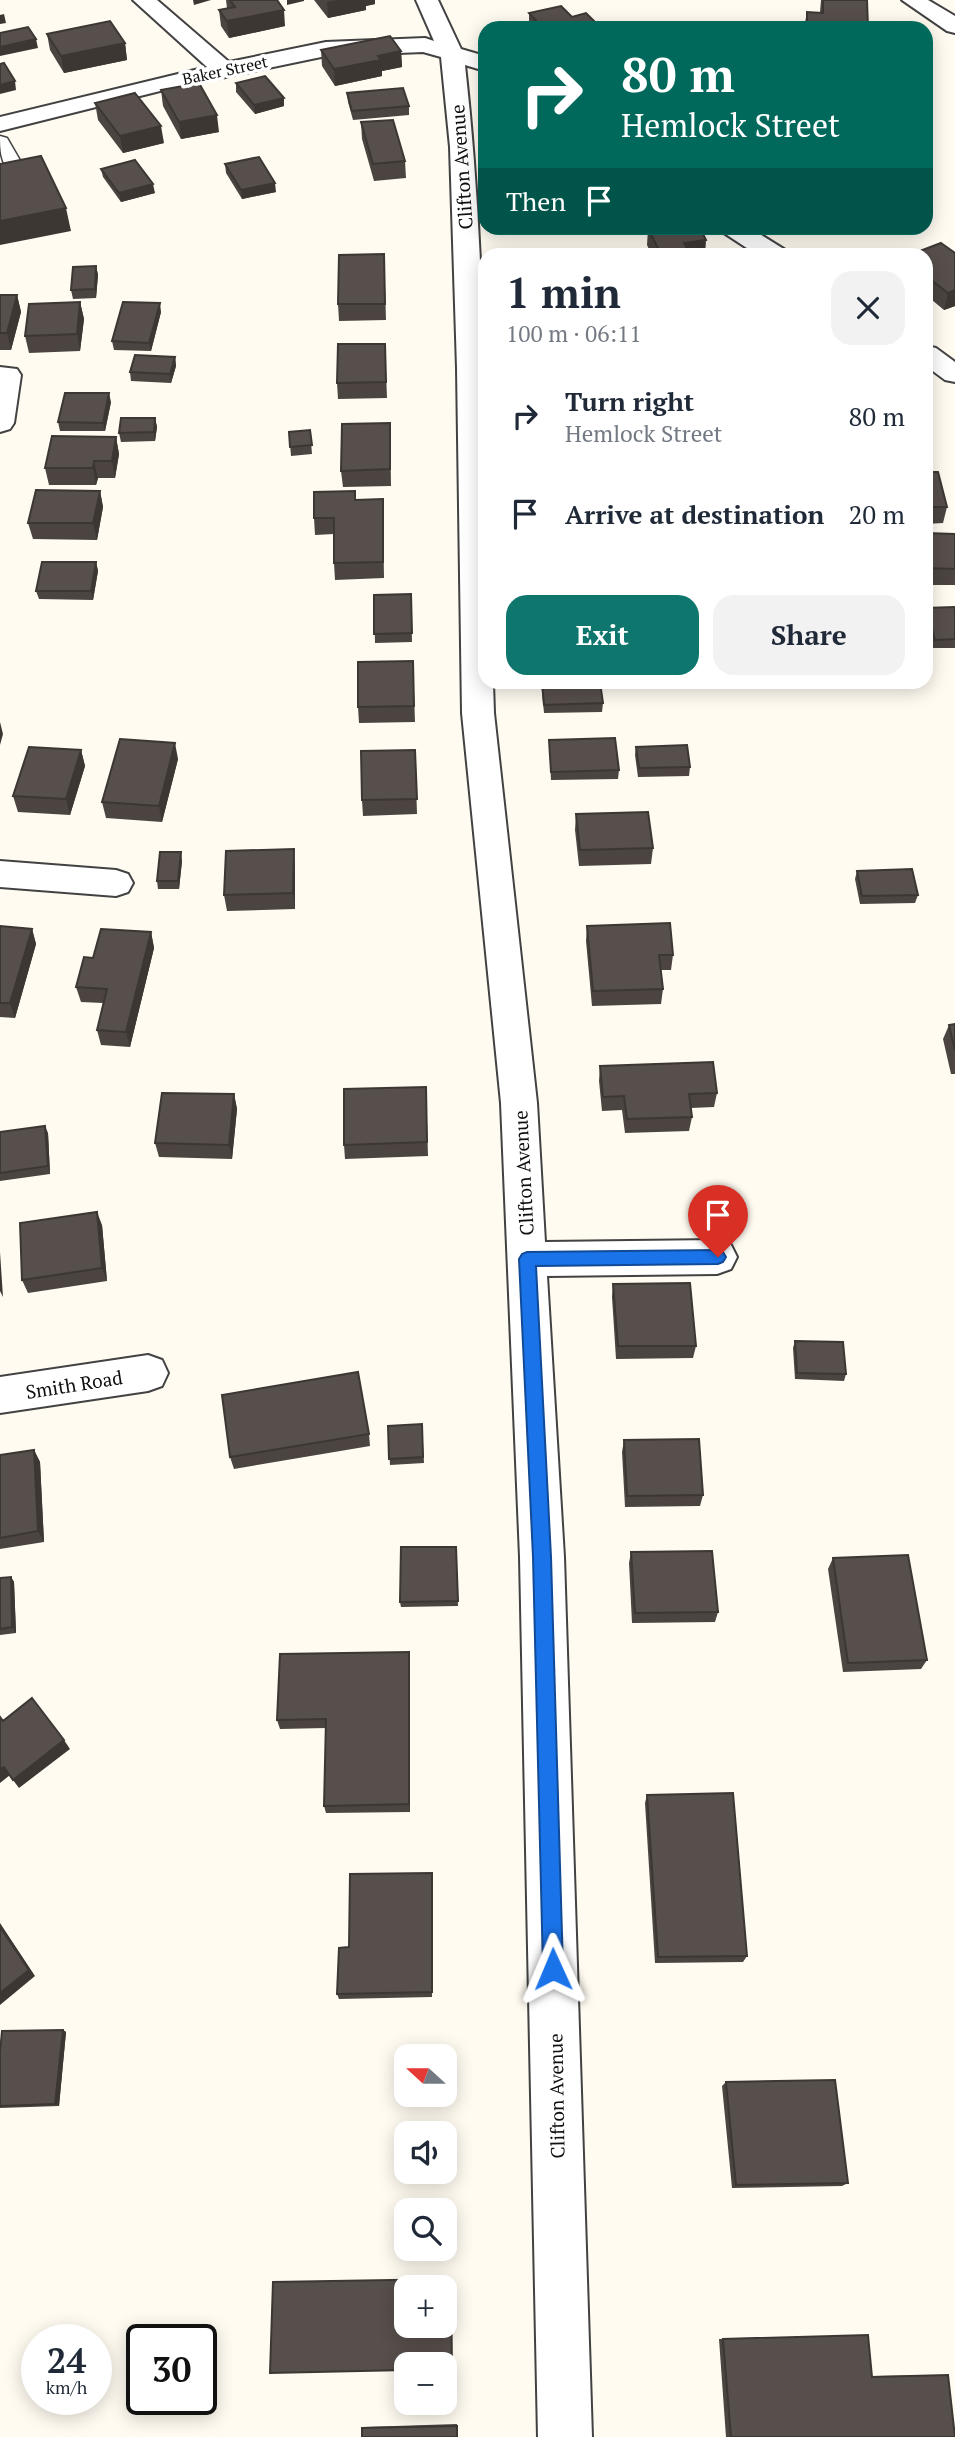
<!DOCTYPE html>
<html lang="en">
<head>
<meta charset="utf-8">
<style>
  body { margin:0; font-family:"PT Serif",serif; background:#f2f2f3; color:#1f2937; height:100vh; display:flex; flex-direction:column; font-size:26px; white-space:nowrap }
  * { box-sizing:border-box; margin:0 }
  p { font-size:23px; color:#747a83 }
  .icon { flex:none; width:38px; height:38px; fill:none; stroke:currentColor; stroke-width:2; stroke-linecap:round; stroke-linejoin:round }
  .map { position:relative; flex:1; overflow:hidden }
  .sheet { position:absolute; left:478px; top:248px; width:455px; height:441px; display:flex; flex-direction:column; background:#fff; border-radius:21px; box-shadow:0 4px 18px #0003 }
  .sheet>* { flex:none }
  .top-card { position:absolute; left:478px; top:21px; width:455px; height:214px; border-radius:21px; box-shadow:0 4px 18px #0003; background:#00695c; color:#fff; overflow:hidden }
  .needle { width:46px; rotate:291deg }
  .controls { position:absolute; left:394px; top:2044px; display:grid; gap:14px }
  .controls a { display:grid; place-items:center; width:63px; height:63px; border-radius:14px; background:#fff; box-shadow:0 4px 18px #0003; font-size:35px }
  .speed { position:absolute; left:21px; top:2324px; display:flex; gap:14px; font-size:35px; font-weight:700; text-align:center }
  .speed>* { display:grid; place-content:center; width:91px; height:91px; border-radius:50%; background:#fff; box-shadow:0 4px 18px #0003; line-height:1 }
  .speed small { font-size:18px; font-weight:400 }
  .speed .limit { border:4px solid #111; border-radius:10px; background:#fff; color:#111 }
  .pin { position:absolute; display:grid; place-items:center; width:60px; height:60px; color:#fff; margin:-72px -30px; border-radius:50% 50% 50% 0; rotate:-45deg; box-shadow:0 0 7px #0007 }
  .pin .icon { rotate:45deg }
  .me { position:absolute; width:77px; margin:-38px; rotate:359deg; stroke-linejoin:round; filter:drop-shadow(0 0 5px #0008) }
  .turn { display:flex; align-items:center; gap:24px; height:147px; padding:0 28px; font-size:32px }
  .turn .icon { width:91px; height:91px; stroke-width:2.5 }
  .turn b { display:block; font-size:49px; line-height:60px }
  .then { display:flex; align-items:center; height:66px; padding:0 28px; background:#0003; gap:14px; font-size:26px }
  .round { display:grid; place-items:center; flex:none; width:74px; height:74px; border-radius:21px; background:#f2f2f3 }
  .overview { display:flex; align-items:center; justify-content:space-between; height:119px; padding:0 28px }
  h1 { font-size:42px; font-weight:700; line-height:52px }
  .primary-button { display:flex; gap:14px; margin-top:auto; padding:14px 28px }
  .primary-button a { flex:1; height:80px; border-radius:21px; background:#0f766e; color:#fff; font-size:28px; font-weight:700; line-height:80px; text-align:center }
  .primary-button a+a { background:#f2f2f3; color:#1f2937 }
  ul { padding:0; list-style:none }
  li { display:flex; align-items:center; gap:21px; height:98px; padding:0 28px }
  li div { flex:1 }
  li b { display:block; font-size:26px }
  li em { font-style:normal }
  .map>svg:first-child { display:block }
</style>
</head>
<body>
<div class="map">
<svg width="955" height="2437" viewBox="0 0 955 2437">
  <rect width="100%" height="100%" fill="#fffbf1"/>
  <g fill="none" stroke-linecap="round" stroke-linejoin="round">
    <g stroke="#424242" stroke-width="3">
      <path id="lane" d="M0,136l7,2 18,31 -2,4h-14c-8,-13 -9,-21 -9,-37z"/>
    </g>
    <g stroke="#424242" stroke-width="4">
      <path id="street" d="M133,0h24l72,62 97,-20 99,-4 9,3 -18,-41h22l23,49 24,7v15l-20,-6c23,205 20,411 20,617h8l1,31 43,390 8,139 172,-2 14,5 6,12 -6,12 -14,5 -170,2 17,281 28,880h-54l-18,-880 -19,-454 -39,-390 -5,-345 -7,-221 -9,-90 -18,-5 -97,4 -158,33 -168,42v-14l207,-50z
        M902,0h26l27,16v17l-8,-2z
        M720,228h30l37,23 3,5h-31l-35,-23z
        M926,346l10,2 19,14v20l-10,-2 -19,-14z
        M0,367l17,2 4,6 -7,48 -4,6 -10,3z
        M0,861l116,9 12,4 5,9 -5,9 -12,4 -116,-9z
        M148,1355l14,5 6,13 -6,13 -14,5 -148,22v-36z"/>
    </g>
    <use href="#lane" fill="#fff" fill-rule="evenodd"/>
    <use href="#street" fill="#fff" fill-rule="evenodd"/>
  </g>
  <path fill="#4b4440" d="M226,0h51l8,26 -56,12 -8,-12 -2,-16 8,-2z
    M314,0h61v4l-9,2v4l-38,8z
    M821,0h46l1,28h-64l3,-16h13z
    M529,13l68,11v4h-62l-6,-6z
    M47,34l78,9 2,17 -63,13 -14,-23z
    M321,50l80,1 1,16 -20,4v5l-47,10 -13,-20z
    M236,83l48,15v8l-29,8 -19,-22z
    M161,90l58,42 -38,7 -18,-33z
    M347,93l62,13v9l-56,5 -5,-18z
    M95,103l69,40 -41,10 -25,-33z
    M361,122l44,39 1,17 -32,3 -12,-42z
    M225,164l51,28 -34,7 -16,-26z
    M101,169l54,24 -34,9 -18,-25z
    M648,229l57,27h-53l-5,-11z
    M955,253v53l-11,4 -18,-15v-39z
    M384,254l2,66 -47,1 -1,-17z
    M96,266l2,9 -2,23 -23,1 -2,-9z
    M0,295h17l4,17 -10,38h-11z
    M80,302l4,17 -4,32 -51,2 -4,-17z
    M161,312l-10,39 -37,-1 -2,-9z
    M385,344l2,54 -49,1 -1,-16z
    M175,357l1,9 -5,17 -40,-2 -1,-9z
    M111,402l-6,29h-45l-2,-9z
    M155,418l2,9 -2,14 -34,1 -2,-9z
    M390,423l1,63 -48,1 -2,-16z
    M310,430l2,24 -21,2 -2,-24z
    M116,437l3,17 -4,24h-17l-2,7h-47l-4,-17z
    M926,472l21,35 -4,16 -17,1z
    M100,491l3,16 -6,33 -64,-1 -5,-16z
    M356,500l27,16 1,62 -49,2 -1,-17v-29l-19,1 -1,-17z
    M926,533l29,1v51h-29z
    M96,562l2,9 -5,29 -54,-1 -3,-8z
    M411,594l1,48 -37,1 -1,-48z
    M955,607v41h-23l-6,-24v-16z
    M413,661l2,61 -56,1 -1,-16z
    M541,682h59l3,21 -1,9 -58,1z
    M549,740l70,30 -1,9 -67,1z
    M636,747l54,20 -1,9 -51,1 -3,-22z
    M81,750l4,16 -15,49 -52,-3 -5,-16z
    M415,750l2,64 -54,2 -1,-16z
    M178,759l-16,63 -56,-4 -4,-16z
    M576,814l77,34 -2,16 -72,2 -4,-36z
    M182,861l-3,28h-21l-1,-8z
    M295,864v45l-68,2 -3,-16z
    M857,871l61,24 -3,8 -55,1 -5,-25z
    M0,926l32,3 4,15 -21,74 -15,-1z
    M587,926l86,29 -2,15h-10l2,19 -2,15 -69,2 -6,-65z
    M151,932l3,16 -24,99 -29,-2 -4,-15 6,-27 -22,-1 -5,-15 17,-29z
    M955,1024v50h-4l-8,-35 6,-14z
    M600,1066l117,27 -3,14 -23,1 1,9 -3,14 -64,2 -3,-23 -20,1 -3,-30z
    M426,1087l2,69 -83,3 -1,-14z
    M234,1094l3,15 -5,50 -73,-2 -4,-14z
    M0,1132l48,1 2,41 -50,7z
    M102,1225l5,56 -79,12 -6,-13z
    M613,1284l83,62 -3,12 -77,1 -4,-62z
    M795,1341l51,33 -2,7 -49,-2 -2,-31z
    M422,1424l2,39 -34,2 -2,-39z
    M369,1434l1,12 -136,23 -4,-12z
    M624,1440l79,55 -3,11 -75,1 -3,-55z
    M34,1450l6,12 4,80 -44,7v-94z
    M456,1547l2,59 -57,1 -1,-5z
    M631,1552l87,60 -3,10 -83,1 -3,-60z
    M833,1558l94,102 -6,9 -78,3 -15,-103z
    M11,1577l3,5 2,51 -16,2v-57z
    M410,1662v150l-84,1 -2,-7 2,-78 -46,1 -3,-9z
    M647,1795l100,161 -4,6 -88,1 -10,-160z
    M433,1880l-1,117 -93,2 -2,-5 12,-47z
    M63,2030l3,2 -7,74 -59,2v-56z
    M726,2082l122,101 -6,3 -110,2 -10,-102z
    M868,2335l4,41 76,-1 7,62h-229l-7,-98z
    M457,2424v13l-95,-9 2,-1z"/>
  <path fill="#3d3734" d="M193,0h18l-17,5z
    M287,0h17v1l-17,4z
    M337,0h38v4l-9,2v4l-38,8 -1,-16z
    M284,10l1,16 -56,12 -2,-17z
    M4,14l2,9 -6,1v-9z
    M597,24v4h-16z
    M36,39l2,9 -38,8v-9z
    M125,43l2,17 -63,13 -3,-17z
    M401,51l1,16 -20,4v5l-47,10 -1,-17 44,-13z
    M15,81l1,9 -16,4v-9z
    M284,98v8l-29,8 -1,-9z
    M217,115l2,17 -38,7 -2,-17z
    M161,126l3,17 -41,10 -3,-17z
    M275,183l1,9 -34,7 -1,-9z
    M153,184l2,9 -34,9 -2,-9z
    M66,208l5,23 -71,14v-24z
    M706,240l-1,16h-22l1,-13z
    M96,266l2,9 -2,23 -1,-9z
    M955,290v16l-11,4 4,-17z
    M17,295l4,17 -10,38 -4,-17z
    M80,302l4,17 -4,32 -3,-17z
    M160,303l1,9 -10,39 -2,-8z
    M175,357l1,9 -5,17 -1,-9z
    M109,393l2,9 -6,29 -2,-8z
    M155,418l2,9 -2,14 -1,-9z
    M116,437l3,17 -4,24 -3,-17z
    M94,461l4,17 -2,7 -3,-17z
    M100,491l3,16 -6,33 -4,-17z
    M96,562l2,9 -5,29 -2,-9z
    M0,722l3,12 -3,11z
    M175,743l3,16 -16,63 -3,-16z
    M81,750l4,16 -15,49 -4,-16z
    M294,849l1,15v45l-2,-16z
    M181,852l1,9 -3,28 -1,-8z
    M32,929l4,15 -21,74 -5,-15z
    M151,932l3,16 -24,99 -4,-15z
    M234,1094l3,15 -5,50 -3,-14z
    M45,1126l3,7 2,41 -2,-8z
    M97,1212l5,13 5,56 -5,-13z
    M0,1252l3,45 -3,-6z
    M34,1450l6,12 4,80 -6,-11z
    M11,1577l3,5 2,51 -4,-6z
    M409,1652l1,10v150l-1,-8z
    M64,1740l6,9 -51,39 -6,-8z
    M4,1767l6,8 -10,8v-14z
    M432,1873l1,7 -1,117z
    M0,1923l35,53 -35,29z
    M63,2030l3,2 -7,74 -4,-2z"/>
  <path fill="#574f4b" stroke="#3d3734" stroke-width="2" fill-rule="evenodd" d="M230,0h47l7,10 -57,11 -8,-11 16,-3z
    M823,0h44l1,28h-61v-16l16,1z
    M561,6l11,11 14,-4 11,11 -16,4h-38l-14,-15z
    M110,21l15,22 -64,13 -14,-22z
    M28,27l8,12 -36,8v-14z
    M390,36l11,15 -23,5 3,4 -47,9 -13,-19z
    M4,63l11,18 -15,4v-21z
    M265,76l19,22 -30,7 -18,-22z
    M199,83l18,32 -38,7 -18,-32z
    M403,88l6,18 -57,5 -5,-18z
    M135,93l26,33 -41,10 -25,-33z
    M393,120l12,41 -32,3 -12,-42z
    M41,156l25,52 -66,13v-57z
    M259,157l16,26 -34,7 -16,-26z
    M135,160l18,24 -34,9 -18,-24z
    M657,228h43l6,12 -22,3 7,13h-29l-14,-27z
    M941,243l14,10v37l-7,3 -22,-17v-20h-19z
    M384,254l1,50h-47l1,-49z
    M96,266l-1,23 -24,1 2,-23z
    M0,295h17l-10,38h-7z
    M80,302l-3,32 -52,2 4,-32z
    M123,302l37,1 -11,40 -37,-2z
    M338,344h47l1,38 -49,1z
    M135,355l40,2 -5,17 -40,-2z
    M65,393h44l-6,30 -45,-1z
    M121,418h34l-1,14 -35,1z
    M390,423v46l-49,2 1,-47z
    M310,430l2,15 -22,2 -1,-15z
    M52,436l64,1 -4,24h-18l-1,7h-48z
    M926,472h12l9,35h-21z
    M36,490l64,1 -7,32h-65z
    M355,491v9l28,-1v63l-49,1v-45h-20v-26z
    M926,533l29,1v35l-29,-1z
    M42,562h54l-5,29h-55z
    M411,594l1,39 -38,1v-39z
    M955,607v32l-20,1 -9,-32z
    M413,661l1,45 -56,1v-45z
    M542,682h58l3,21 -59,2z
    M615,738l4,32 -68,2 -2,-32z
    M120,739l55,4 -16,63 -57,-4z
    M687,745l3,22 -51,1 -3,-21z
    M29,747l52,3 -15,49 -53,-3z
    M415,750l2,49 -55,1 -1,-49z
    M648,812l5,36 -73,2 -4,-36z
    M294,849l-1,44 -69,2 2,-44z
    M160,852h21l-3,29h-21z
    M912,869l6,26 -56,1 -5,-25z
    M670,923l3,32h-14l4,34 -70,2 -6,-65z
    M0,926l32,3 -22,74h-10z
    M101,929l50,3 -25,100 -29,-2 10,-41 -31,-2 8,-30 9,1z
    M955,1024v27l-6,-26z
    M713,1062l4,31 -28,1 3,23 -65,2 -3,-23 -21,1 -3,-31z
    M426,1087l1,55 -83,3v-56z
    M162,1093l72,1 -5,51 -74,-2z
    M45,1126l3,40 -48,7v-41z
    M97,1212l5,56 -80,12 -2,-57z
    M690,1283l6,63h-78l-5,-62z
    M795,1341l48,1 3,32 -49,-1z
    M358,1372l11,62 -139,23 -8,-62z
    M422,1424l1,33 -34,2 -1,-33z
    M699,1439l4,56 -76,1 -3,-56z
    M34,1450l4,81 -38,7v-83z
    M401,1547h55l2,54 -58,1z
    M712,1551l6,61 -83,1 -4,-61z
    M908,1555l19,105 -79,3 -15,-105z
    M11,1577l1,50 -12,2v-51z
    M409,1652v152l-85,2 2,-87 -49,1 3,-66z
    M32,1698l32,42 -51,40 -9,-13 -4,2v-52l3,4z
    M733,1793l14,163 -89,1 -11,-162z
    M432,1873v119l-95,2 2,-46 10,-1 1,-73z
    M0,1927l29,43 -29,23z
    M63,2030l-8,74 -55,2v-54l2,-21z
    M835,2080l13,103 -112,2 -10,-103z
    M451,2279l1,91h-8v-6h-38v6l-136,3 3,-91zM406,2287h38v39h-38z
    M868,2335l4,42 76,-2 7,62h-224l-8,-98z
    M457,2426v11h-95v-9z"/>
  <path fill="#1a73e8" stroke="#114b97" stroke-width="2" d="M718,1250l5,2 3,5 -3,5 -5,2 -182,2 15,291 12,412 -3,7 -7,3 -7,-3 -3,-7 -10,-412 -14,-298 3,-5 5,-2z"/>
  <g text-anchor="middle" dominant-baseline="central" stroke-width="7" stroke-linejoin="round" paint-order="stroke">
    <g font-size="16" fill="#0f0f0f" stroke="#fff">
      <text transform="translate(225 70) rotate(-12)">Baker Street</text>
    </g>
    <g font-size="19" fill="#0f0f0f" stroke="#fff">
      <text transform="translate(461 167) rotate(-94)">Clifton Avenue</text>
      <text transform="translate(523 1173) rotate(-93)">Clifton Avenue</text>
      <text transform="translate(74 1384) rotate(-9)">Smith Road</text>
      <text transform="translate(556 2096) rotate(-91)">Clifton Avenue</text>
    </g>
  </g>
</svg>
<div class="controls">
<a><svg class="needle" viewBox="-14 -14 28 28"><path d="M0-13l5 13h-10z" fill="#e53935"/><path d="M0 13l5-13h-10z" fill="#747a83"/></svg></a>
<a><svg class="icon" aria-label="sound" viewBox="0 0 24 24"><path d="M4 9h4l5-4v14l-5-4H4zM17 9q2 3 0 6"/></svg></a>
<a><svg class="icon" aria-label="search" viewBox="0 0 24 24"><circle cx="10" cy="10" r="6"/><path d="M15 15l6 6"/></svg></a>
<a>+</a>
<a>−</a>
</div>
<div class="speed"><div>24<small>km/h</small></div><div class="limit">30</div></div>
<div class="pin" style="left:718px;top:1257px;background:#d93025"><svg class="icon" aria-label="arrive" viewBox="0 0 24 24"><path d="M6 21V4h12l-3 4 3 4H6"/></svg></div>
<svg class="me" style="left:553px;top:1969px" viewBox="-20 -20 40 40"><path d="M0-17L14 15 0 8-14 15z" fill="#1a73e8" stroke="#fff" stroke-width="4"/></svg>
<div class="top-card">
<div class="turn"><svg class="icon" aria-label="right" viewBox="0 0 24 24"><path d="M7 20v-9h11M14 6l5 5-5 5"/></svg><div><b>80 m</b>Hemlock Street</div></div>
<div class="then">Then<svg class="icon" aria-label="arrive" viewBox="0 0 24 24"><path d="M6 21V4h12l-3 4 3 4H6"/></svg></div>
</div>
<section class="sheet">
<div class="overview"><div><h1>1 min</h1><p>100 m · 06:11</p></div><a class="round"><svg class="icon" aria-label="close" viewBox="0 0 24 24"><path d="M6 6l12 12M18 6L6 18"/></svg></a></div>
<ul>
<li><svg class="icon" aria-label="right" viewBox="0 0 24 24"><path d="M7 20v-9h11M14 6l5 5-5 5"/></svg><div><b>Turn right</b><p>Hemlock Street</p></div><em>80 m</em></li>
<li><svg class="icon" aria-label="arrive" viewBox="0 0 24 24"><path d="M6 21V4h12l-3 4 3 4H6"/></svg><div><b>Arrive at destination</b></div><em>20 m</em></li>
</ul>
<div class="primary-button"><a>Exit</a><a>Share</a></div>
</section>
</div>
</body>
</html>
